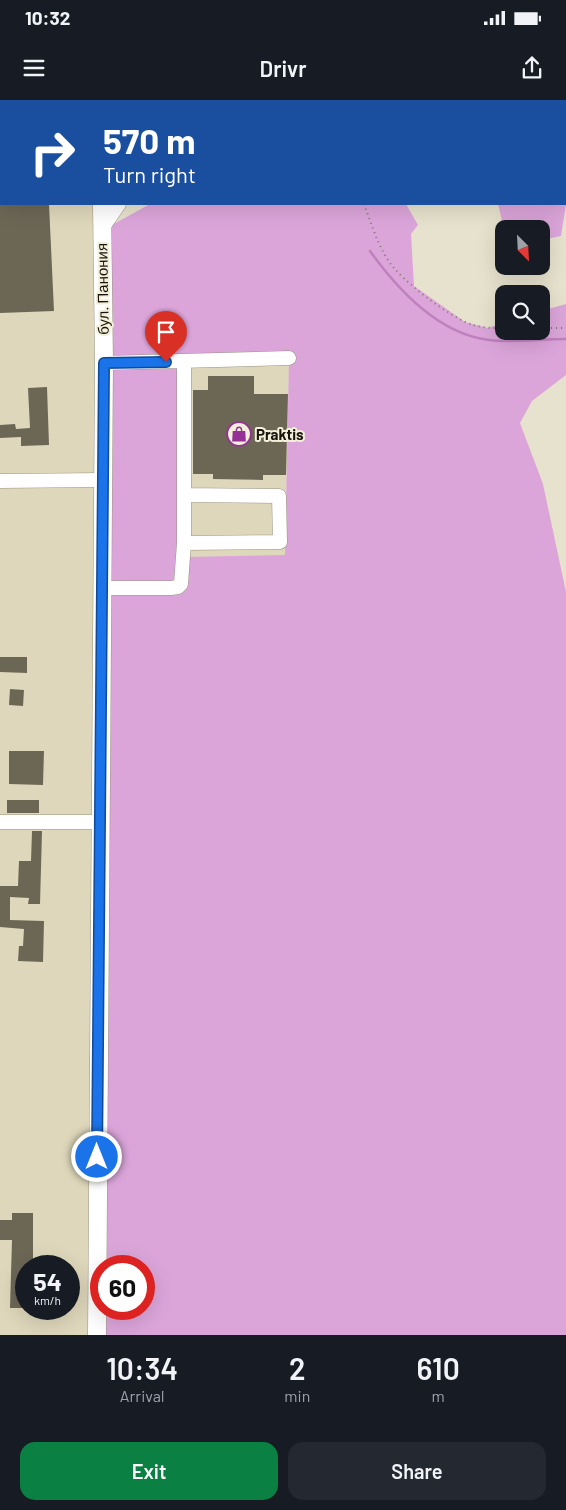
<!DOCTYPE html>
<html lang="en">
<head>
<meta charset="utf-8">
<style>
  body { margin:0; font-family:Barlow,sans-serif; background:#242831; color:#f1f3f6; height:100vh; display:flex; flex-direction:column; font-size:19px; white-space:nowrap }
  * { box-sizing:border-box; margin:0 }
  p { font-size:16px; color:#9ea1a6 }
  .icon { flex:none; width:28px; height:28px; fill:none; stroke:currentColor; stroke-width:2; stroke-linecap:round; stroke-linejoin:round }
  .map { position:relative; height:1235px; overflow:hidden }
  .side { display:flex; flex-direction:column; background:#171b24; flex:1 }
  .side>* { flex:none }
  .banner { position:absolute; left:0px; top:0px; width:566px; height:105px; box-shadow:0 5px 20px #0002; background:#1a4fa0; color:#fff; overflow:hidden }
  .needle { width:32px; rotate:156deg }
  .tools { position:absolute; left:495px; top:120px; display:grid; gap:10px }
  .tools a { display:grid; place-items:center; width:55px; height:55px; border-radius:10px; background:#171b24; box-shadow:0 5px 20px #0002; font-size:25px }
  .speed { position:absolute; left:15px; top:1155px; display:flex; gap:10px; font-size:25px; font-weight:700; text-align:center }
  .speed>* { display:grid; place-content:center; width:65px; height:65px; border-radius:50%; background:#171b24; box-shadow:0 5px 20px #0002; line-height:1 }
  .speed small { font-size:12px; font-weight:400 }
  .speed .limit { border:8px solid #d22; background:#fff; color:#111 }
  .pin { position:absolute; display:grid; place-items:center; width:42px; height:42px; color:#fff; margin:-51px -21px; border-radius:50% 50% 50% 0; rotate:-45deg; box-shadow:0 0 5px #0007 }
  .pin .icon { rotate:45deg }
  .me { position:absolute; width:55px; margin:-28px; rotate:0deg; stroke-linejoin:round; filter:drop-shadow(0 0 4px #0008) }
  .turn { display:flex; align-items:center; gap:18px; height:105px; padding:0 20px; font-size:22px }
  .turn .icon { width:65px; height:65px; stroke-width:2.5 }
  .turn b { display:block; font-size:35px; line-height:42px }
  .eta { display:flex; justify-content:space-evenly; align-items:center; height:85px; text-align:center }
  .eta b { font-size:30px; font-weight:600; line-height:35px }
  .action { display:flex; gap:10px; margin-top:auto; padding:10px 20px }
  .action a { flex:1; height:58px; border-radius:15px; background:#0b8043; color:#fff; font-size:20px; font-weight:600; line-height:58px; text-align:center }
  .action a+a { background:#242831; color:#f1f3f6 }
  .status { display:flex; justify-content:space-between; align-items:center; height:35px; padding:0 25px; background:#171b24; direction:ltr }
  .status svg { height:14px; fill:currentColor }
  header { display:flex; justify-content:space-between; align-items:center; height:65px; padding:0 20px; background:#171b24; font-size:22px; font-weight:600 }
  .map>svg:first-child { display:block }
</style>
</head>
<body>
<div class="status"><b>10:32</b><svg viewBox="0 0 49 12"><path d="M0 12V9h3v3zM5 12V6h3v6zM10 12V3h3v9zM15 12V0h3v12zM26 1h20v11H26zM47 4h2v5h-2z"/></svg></div>
<header><svg class="icon" aria-label="menu" viewBox="0 0 24 24"><path d="M4 6h16M4 12h16M4 18h16"/></svg>Drivr<svg class="icon" aria-label="share" viewBox="0 0 24 24"><path d="M12 15V3M7 8l5-5 5 5M5 13v7h14v-7"/></svg></header>
<div class="map">
<svg width="566" height="1235" viewBox="0 0 566 1235">
  <rect width="100%" height="100%" fill="#e7e2cd"/>
  <path fill="#ded7bb" fill-rule="evenodd" d="M0,0h105l-104,1v103h101l-5,1131h-97zM26,1166h43v43h-43z
    M289,258l-4,197 -102,2 1,-196z"/>
  <path fill="#dba5d9" fill-rule="evenodd" d="M565,50l1,54 -5,32 -20,4v-11h-37l-6,-25h67z
    M150,104h256l12,21 -7,9 3,52 51,36 23,6 16,-6v9h37v-20l25,-7v71l-34,26 -12,22 23,61 23,108v743h-469l4,-1104zM289,258l-4,197 -102,2 1,-196zM101,1166h43v43h-43z"/>
  <g fill="none" stroke-linecap="round" stroke-linejoin="round">
    <path stroke="#bf80be" stroke-width="2.5" d="M370,151c28,39 69,83 119,89 25,3 52,-1 77,-1"/>
  </g>
  <path fill="#6c6755" d="M0,104h49l5,107 -54,2z
    M208,276h46v18h34l-2,81h-23v5l-50,-1v-5h-20v-84h15z
    M47,287l2,58 -28,1v-9l-21,1v-13l15,-1 1,5 14,-1 -2,-40z
    M0,557h27v16l-27,-1z
    M10,589l14,1 -1,16 -14,-1z
    M9,651h35l-1,34 -34,-1z
    M7,700h32v13h-32z
    M32,731h10l-2,73h-12l1,-6 -19,-1v23l34,1 -1,41 -25,-1 1,-15h4l1,-17 -24,-2v-41h18l1,-25h12z
    M12,1113h21v53h-7v42h-16l2,-68h-12v-20h12z"/>
  <g fill="none" stroke-linecap="round" stroke-linejoin="round">
    <g stroke="#999481" stroke-width="15">
      <path id="minor" d="M70,0l2,1
        M314,1l2,-1
        M101,130l18,-26
        M104,263l185,-5
        M0,381l102,-1
        M184,395l95,1 1,46 -96,1
        M101,488h70l7,-1 3,-3 3,-41v-182
        M0,722h99"/>
    </g>
    <g stroke="#999481" stroke-width="19">
      <path id="major" d="M105,1v-1
        M97,1235l7,-972 -2,-159"/>
    </g>
    <path stroke="#7c796b" stroke-width="2" stroke-dasharray="1 4" stroke-linecap="butt" d="M364,104c7,19 13,39 24,56 12,20 63,58 85,65 10,3 21,3 31,3
      M541,228h25"/>
    <use href="#minor" stroke="#fff" stroke-width="14"/>
    <use href="#major" stroke="#fff" stroke-width="18"/>
  </g>
  <g fill="none" stroke-linecap="round" stroke-linejoin="round">
    <g stroke="#114b97" stroke-width="12">
      <path id="route" d="M97,1057l7,-794 62,-1"/>
    </g>
    <use href="#route" stroke="#1a73e8" stroke-width="9"/>
  </g>
  <defs>
    <g id="shop-ring" transform="scale(1.25)"><circle r="9.5" fill="#f4efda" stroke="#943096" stroke-width="1.5"/><path d="M-5-2.5h2.3a2.7 3.5 0 0 1 5.4 0H5L5.5 6h-11ZM-1.5-2.5h3a1.5 2.3 0 0 0-3 0Z" fill="#943096"/></g>
  </defs>
  <g fill-rule="evenodd">
    <use href="#shop-ring" x="239" y="334"/>
  </g>
  <g text-anchor="middle" dominant-baseline="central" stroke-width="4" stroke-linejoin="round" paint-order="stroke">
    <g font-size="15" fill="#17160e" stroke="#f4efda">
      <text transform="translate(102 189) rotate(-91)">бул. Панония</text>
    </g>
    <g font-size="15" font-weight="bold" fill="#17160e" stroke="#f4efda" text-anchor="start">
      <text x="256" y="334">Praktis</text>
    </g>
  </g>
</svg>
<div class="tools">
<a><svg class="needle" viewBox="-14 -14 28 28"><path d="M0-13l5 13h-10z" fill="#e53935"/><path d="M0 13l5-13h-10z" fill="#9ea1a6"/></svg></a>
<a><svg class="icon" aria-label="search" viewBox="0 0 24 24"><circle cx="10" cy="10" r="6"/><path d="M15 15l6 6"/></svg></a>
</div>
<div class="speed"><div>54<small>km/h</small></div><div class="limit">60</div></div>
<div class="pin" style="left:166px;top:262px;background:#d93025"><svg class="icon" aria-label="arrive" viewBox="0 0 24 24"><path d="M6 21V4h12l-3 4 3 4H6"/></svg></div>
<svg class="me" style="left:97px;top:1057px" viewBox="-20 -20 40 40"><circle r="17" fill="#1a73e8" stroke="#fff" stroke-width="3"/><path d="M0-11L8 9 0 5-8 9z" fill="#fff"/></svg>
<div class="banner">
<div class="turn"><svg class="icon" aria-label="right" viewBox="0 0 24 24"><path d="M7 20v-9h11M14 6l5 5-5 5"/></svg><div><b>570 m</b>Turn right</div></div>
</div>
</div>
<section class="side">
<div class="eta">
<div><b>10:34</b><p>Arrival</p></div>
<div><b>2</b><p>min</p></div>
<div><b>610</b><p>m</p></div>
</div>
<div class="action"><a>Exit</a><a>Share</a></div>
</section>
</body>
</html>
